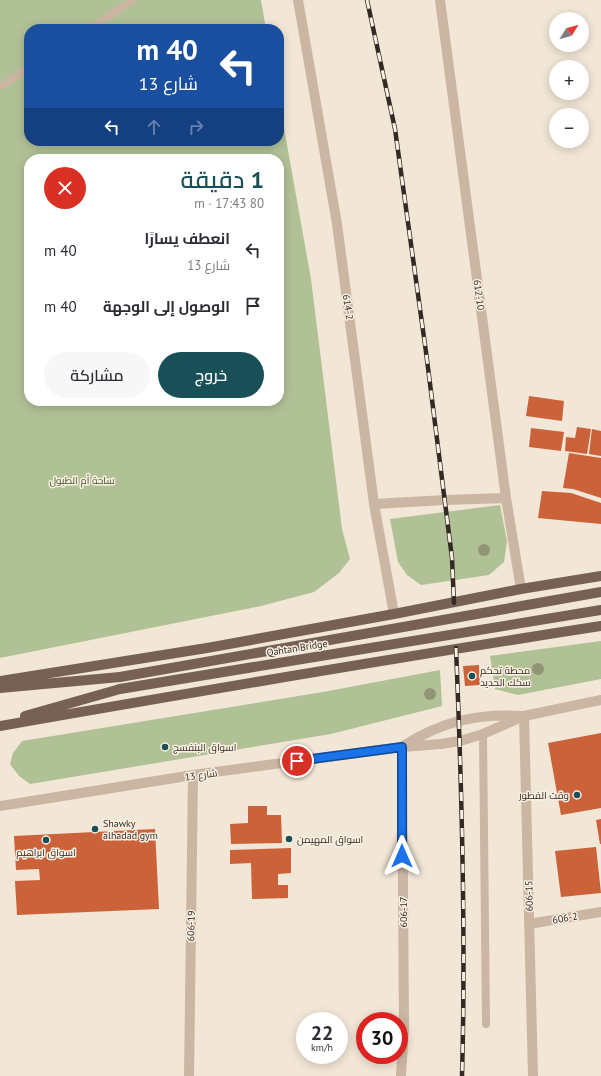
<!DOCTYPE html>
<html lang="ar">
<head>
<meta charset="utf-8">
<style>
  body { margin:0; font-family:"PT Sans",Cairo,sans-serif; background:#f7f7f7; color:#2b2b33; direction:rtl; height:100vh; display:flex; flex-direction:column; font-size:15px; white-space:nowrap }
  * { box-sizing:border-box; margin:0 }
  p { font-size:13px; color:#7c7c81 }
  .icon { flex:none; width:22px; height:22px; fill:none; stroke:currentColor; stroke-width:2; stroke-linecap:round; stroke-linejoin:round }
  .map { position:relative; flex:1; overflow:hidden; direction:ltr }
  .drawer { position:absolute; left:24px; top:154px; width:260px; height:252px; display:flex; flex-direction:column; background:#fff; border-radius:16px; box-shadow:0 2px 10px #0003; direction:rtl }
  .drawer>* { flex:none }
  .top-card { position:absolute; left:24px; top:24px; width:260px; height:122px; border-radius:16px; box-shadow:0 2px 10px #0003; direction:rtl; background:#1a4fa0; color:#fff; overflow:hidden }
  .needle { width:26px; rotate:53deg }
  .tools { position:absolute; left:549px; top:12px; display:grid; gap:8px }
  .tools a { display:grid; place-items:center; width:40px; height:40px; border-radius:50%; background:#fff; box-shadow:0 2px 10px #0003; font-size:20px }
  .speed { position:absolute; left:296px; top:1012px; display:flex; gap:8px; font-size:20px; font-weight:700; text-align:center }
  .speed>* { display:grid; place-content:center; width:52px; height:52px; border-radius:50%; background:#fff; box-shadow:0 2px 10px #0003; line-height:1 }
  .speed small { font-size:10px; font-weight:400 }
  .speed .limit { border:6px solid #d22; background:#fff; color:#111 }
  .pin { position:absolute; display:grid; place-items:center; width:34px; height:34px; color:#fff; margin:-17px; border:2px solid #fff; border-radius:50%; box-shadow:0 1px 4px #0007 }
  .me { position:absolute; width:44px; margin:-22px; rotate:0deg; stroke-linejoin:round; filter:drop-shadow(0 0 3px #0008) }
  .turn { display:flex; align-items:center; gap:14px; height:84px; padding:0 20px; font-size:18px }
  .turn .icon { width:52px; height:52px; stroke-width:2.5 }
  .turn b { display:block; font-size:28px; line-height:34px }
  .lanes { display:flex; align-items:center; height:38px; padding:0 20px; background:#0003; justify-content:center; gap:20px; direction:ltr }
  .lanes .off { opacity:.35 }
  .round { display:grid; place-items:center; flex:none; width:42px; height:42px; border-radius:21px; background:#f7f7f7 }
  .head { display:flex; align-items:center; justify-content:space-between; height:68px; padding:0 20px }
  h1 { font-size:24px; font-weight:600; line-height:30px; color:#195057 }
  .primary-button { display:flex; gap:8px; margin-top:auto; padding:8px 20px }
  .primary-button a { flex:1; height:46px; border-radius:24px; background:#195057; color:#fff; font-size:16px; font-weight:600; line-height:46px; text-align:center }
  .primary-button a+a { background:#f7f7f7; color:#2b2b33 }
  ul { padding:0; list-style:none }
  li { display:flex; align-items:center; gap:12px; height:56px; padding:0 20px }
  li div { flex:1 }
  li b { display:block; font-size:15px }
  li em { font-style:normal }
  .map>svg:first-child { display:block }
</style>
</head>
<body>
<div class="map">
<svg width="601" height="1076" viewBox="0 0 601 1076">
  <rect width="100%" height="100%" fill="#f2e6d6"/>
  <path fill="#b1c196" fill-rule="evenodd" d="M0,0h261l5,29h-237v112h250v-41l32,179 31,250 8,30 -11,14 -25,19 -53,14 -261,52zM29,159h250v242h-250z
    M500,505l7,36 -3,21 -15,13 -68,10 -14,-10 -9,-13 -8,-43z
    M601,641v38l-83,16 -23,-6 -5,-33z
    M440,670l2,36 -111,28 -301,50 -11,-8 -9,-12 3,-11 9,-12 301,-49z"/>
  <path fill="#cc623a" d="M529,396l35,5 -2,20 -36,-5z
    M577,427l14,2 -4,25 -22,-3 1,-14 9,1z
    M531,428l33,4 -3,19 -32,-4z
    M592,429l9,2v25l-12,-2z
    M569,453l32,5v40l-28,-9 -10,-1z
    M542,491l29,2 30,10v21l-63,-6z
    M479,665l1,20 -15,1 -2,-20z
    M601,733v75l-40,7 -13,-72z
    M248,806h19v9h14l1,28 -51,1 -1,-20 18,-1z
    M601,819v25h-1l-4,-24z
    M155,829l4,80 -142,6 -2,-34 25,-1 -1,-11 -23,1 -2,-34z
    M596,847l5,46 -40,4 -6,-46z
    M291,848v25l-13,1v11h10v13l-36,1 -1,-36 -21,1v-14z"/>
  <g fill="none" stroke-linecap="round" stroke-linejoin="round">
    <path stroke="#cab6a2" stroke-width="8" d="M89,29l44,-29
      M0,86l29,-18
      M483,734l3,290"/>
    <path stroke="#cab6a2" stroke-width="10" d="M298,0l39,224 37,280 20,110
      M440,0l66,498 15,91
      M374,504l71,-4 61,-2
      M524,716l9,360
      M403,746c38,-24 73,-33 119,-30
      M0,806l193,-31 209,-28 39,-3 19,-3 23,-7 41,-18 77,-16
      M529,924l72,-12
      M189,1076l4,-301
      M401,1076l3,-48 -2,-281"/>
    <path stroke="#776155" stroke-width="10" d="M0,681l207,-33 187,-34 127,-25 80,-13
      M0,688l120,-11
      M25,716l95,-27
      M0,726c200,-35 400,-69 601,-100"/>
    <g stroke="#342a25" stroke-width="4.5">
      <path id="rail" d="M367,0l28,129 31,223 26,206 2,45
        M456,648c6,143 10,286 6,428"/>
    </g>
    <use href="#rail" stroke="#faf0e2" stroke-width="3" stroke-dasharray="9" stroke-linecap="butt"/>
    <path stroke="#776155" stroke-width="10" d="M120,677l481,-85
      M120,689l481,-79"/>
  </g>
  <g fill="#919576">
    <circle cx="484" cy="550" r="6"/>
    <circle cx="538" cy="669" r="6"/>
    <circle cx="430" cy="694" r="6"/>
  </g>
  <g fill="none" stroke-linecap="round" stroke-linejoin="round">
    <g stroke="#114b97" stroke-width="10">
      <path id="route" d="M297,761l105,-14v109"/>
    </g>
    <use href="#route" stroke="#1a73e8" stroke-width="7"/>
  </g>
  <g fill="#195057" stroke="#faf0e2" stroke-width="1.5">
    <circle cx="472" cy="676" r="4"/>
    <circle cx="165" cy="747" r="4"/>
    <circle cx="577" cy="795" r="4"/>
    <circle cx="95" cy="829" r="4"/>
    <circle cx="289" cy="839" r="4"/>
    <circle cx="46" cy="840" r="4"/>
  </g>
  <g text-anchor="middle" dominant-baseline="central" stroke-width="3" stroke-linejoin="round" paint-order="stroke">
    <g font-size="10" fill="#342a25" stroke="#faf0e2">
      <text transform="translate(479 295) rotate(82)">612-10</text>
      <text transform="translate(348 307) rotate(82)">614-2</text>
      <text transform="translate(297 648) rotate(-9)">Qahtan Bridge</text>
      <text transform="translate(201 775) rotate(-8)">شارع 13</text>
      <text transform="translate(529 896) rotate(-91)">606-15</text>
      <text transform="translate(403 912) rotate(-90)">606-17</text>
      <text transform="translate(565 918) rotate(-10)">606-2</text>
      <text transform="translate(191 926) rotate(-89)">606-19</text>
    </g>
    <g font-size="10" fill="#425327" stroke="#faf0e2">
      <text x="82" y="480">ساحة أم الطبول</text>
    </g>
    <g font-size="10" fill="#342a25" stroke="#faf0e2" text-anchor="start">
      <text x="480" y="670">محطة تحكم<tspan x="480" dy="12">سكك الحديد</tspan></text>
      <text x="173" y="747">اسواق البنفسج</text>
      <text x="569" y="795" text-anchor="end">وقت الفطور</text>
      <text x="103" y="823">Shawky<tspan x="103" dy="12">alhadad gym</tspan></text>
      <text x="297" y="839">اسواق المهيمن</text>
      <text x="46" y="852" text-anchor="middle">اسواق ابراهيم</text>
    </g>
  </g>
</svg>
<div class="tools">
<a><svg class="needle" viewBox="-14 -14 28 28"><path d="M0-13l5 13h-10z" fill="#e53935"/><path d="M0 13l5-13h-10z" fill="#7c7c81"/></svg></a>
<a>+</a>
<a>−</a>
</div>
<div class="speed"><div>22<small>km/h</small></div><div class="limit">30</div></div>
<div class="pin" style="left:297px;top:761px;background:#d93025"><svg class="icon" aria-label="arrive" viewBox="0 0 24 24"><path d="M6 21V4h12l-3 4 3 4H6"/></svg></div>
<svg class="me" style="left:402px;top:856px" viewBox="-20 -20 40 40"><path d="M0-17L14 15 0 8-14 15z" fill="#1a73e8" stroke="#fff" stroke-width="4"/></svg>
<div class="top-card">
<div class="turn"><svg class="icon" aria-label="left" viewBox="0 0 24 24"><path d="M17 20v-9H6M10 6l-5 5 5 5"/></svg><div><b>40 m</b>شارع 13</div></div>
<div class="lanes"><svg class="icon" aria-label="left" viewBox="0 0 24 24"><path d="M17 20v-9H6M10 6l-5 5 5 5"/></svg><svg class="icon off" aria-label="ahead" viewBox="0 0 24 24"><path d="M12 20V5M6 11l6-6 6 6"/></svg><svg class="icon off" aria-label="right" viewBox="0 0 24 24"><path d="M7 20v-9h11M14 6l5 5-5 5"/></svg></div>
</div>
<section class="drawer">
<div class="head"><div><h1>1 دقيقة</h1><p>80 m · 17:43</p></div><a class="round" style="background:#d93025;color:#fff"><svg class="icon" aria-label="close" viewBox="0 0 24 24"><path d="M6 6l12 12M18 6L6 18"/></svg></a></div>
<ul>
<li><svg class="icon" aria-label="left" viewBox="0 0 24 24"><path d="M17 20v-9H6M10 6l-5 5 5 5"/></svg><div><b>انعطف يسارًا</b><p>شارع 13</p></div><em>40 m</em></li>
<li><svg class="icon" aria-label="arrive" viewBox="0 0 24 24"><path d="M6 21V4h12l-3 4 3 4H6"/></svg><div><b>الوصول إلى الوجهة</b></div><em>40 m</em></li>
</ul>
<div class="primary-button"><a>خروج</a><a>مشاركة</a></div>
</section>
</div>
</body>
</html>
